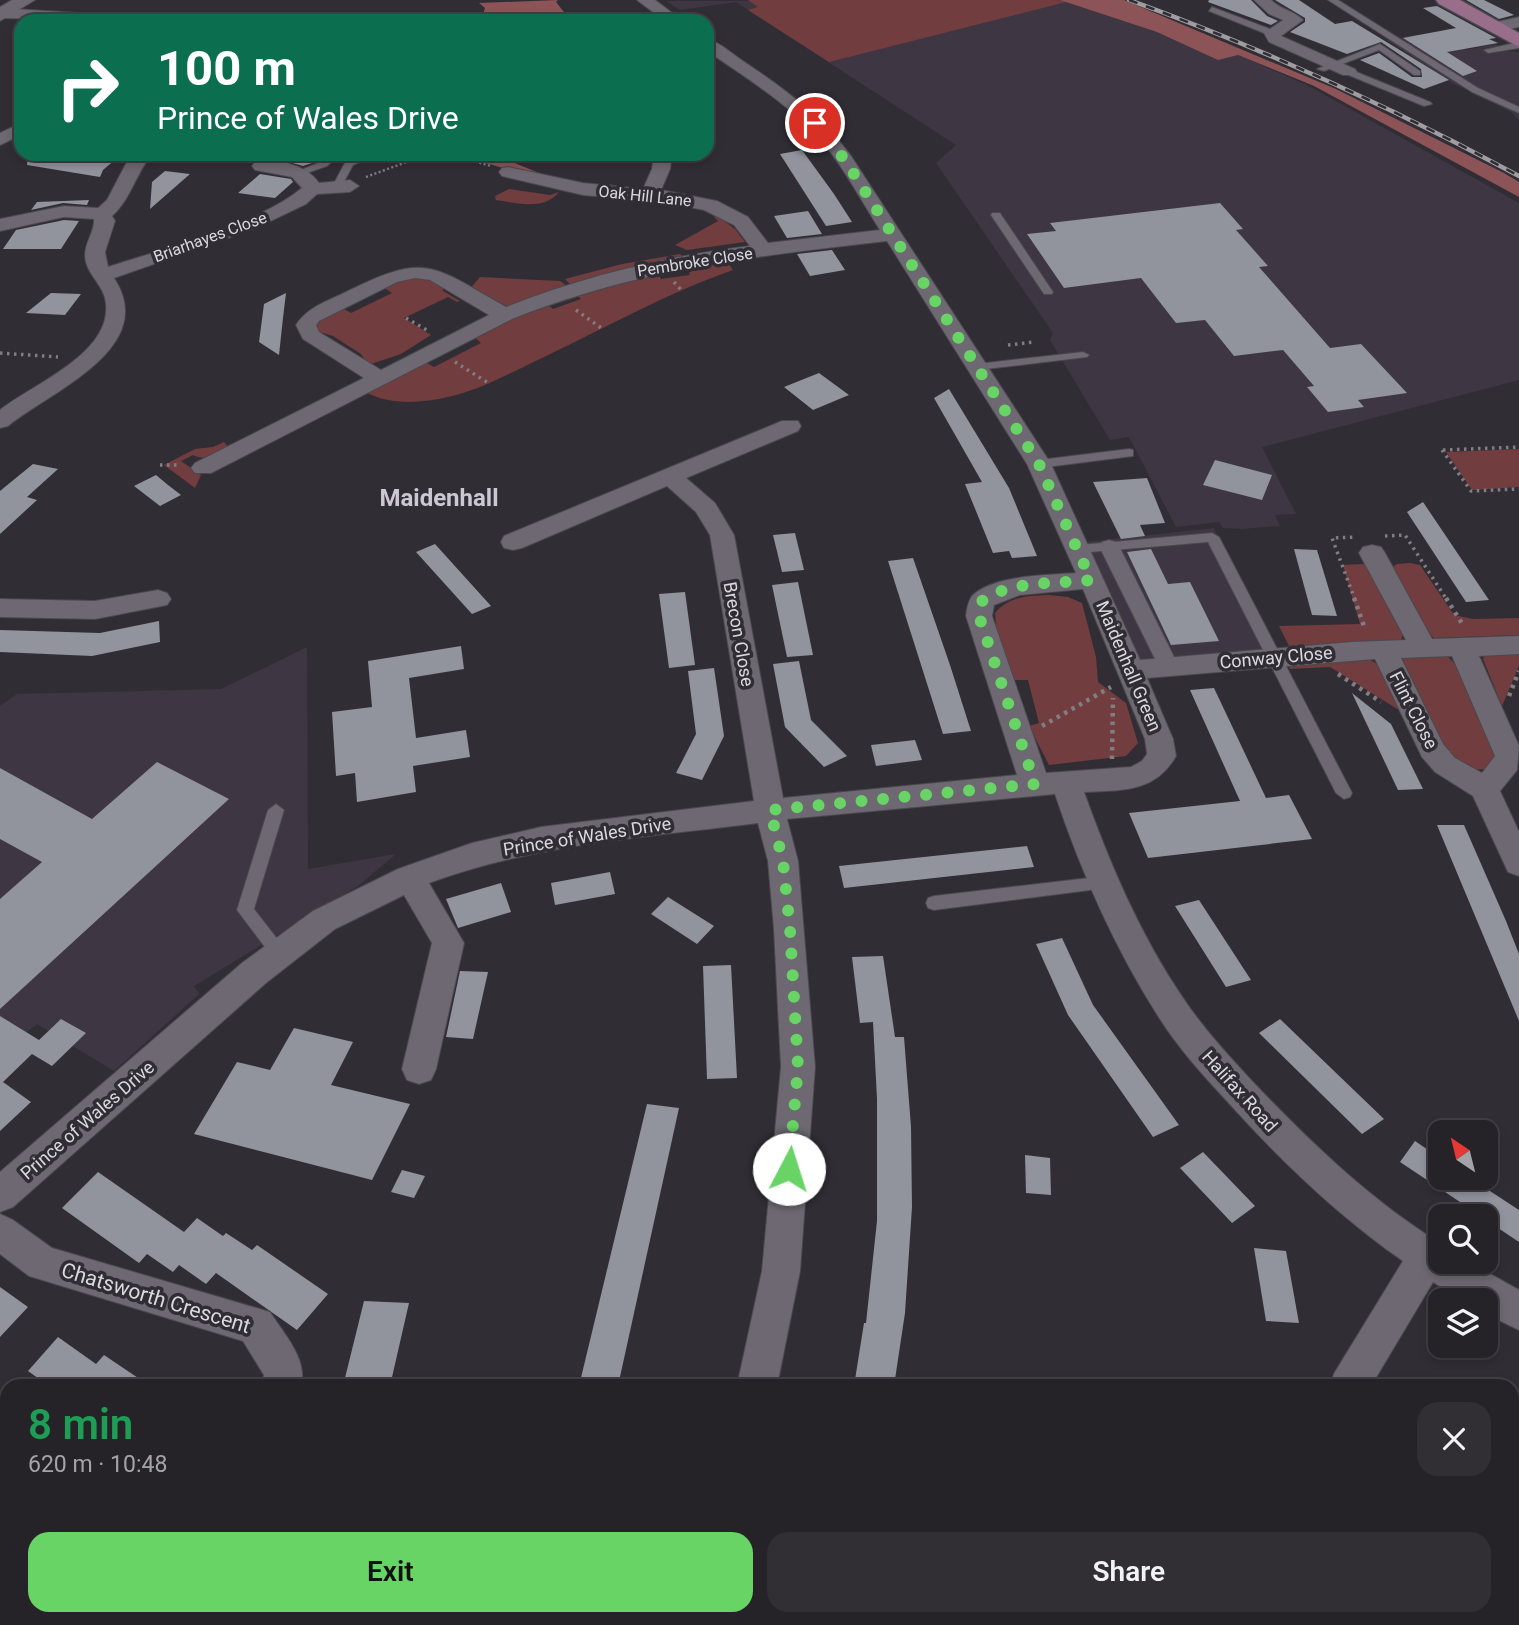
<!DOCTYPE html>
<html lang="en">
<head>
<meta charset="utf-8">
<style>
  body { margin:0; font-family:Roboto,sans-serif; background:#312f34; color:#f1f3f6; height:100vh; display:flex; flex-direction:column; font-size:26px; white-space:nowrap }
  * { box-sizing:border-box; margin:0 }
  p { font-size:23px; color:#a3a4a8 }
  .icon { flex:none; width:38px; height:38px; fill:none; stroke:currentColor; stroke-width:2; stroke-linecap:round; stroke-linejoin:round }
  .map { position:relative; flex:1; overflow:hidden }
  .details { position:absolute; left:0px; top:1379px; width:1519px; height:247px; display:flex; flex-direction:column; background:#252228; border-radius:21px 21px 0 0; box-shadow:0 4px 10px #0003,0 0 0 2px #423f45 }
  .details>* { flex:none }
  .banner { position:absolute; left:14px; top:14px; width:700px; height:147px; border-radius:21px; box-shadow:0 4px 10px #0003,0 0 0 2px #423f45; background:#0b6e4f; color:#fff; overflow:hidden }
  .needle { width:46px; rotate:325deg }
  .controls { position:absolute; left:1428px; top:1120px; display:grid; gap:14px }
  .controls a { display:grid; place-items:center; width:70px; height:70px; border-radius:14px; background:#252228; box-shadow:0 4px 10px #0003,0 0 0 2px #423f45; font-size:35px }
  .pin { position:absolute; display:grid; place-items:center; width:60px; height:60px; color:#fff; margin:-30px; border:4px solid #fff; border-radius:50%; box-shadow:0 2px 7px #0007 }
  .me { position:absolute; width:77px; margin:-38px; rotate:5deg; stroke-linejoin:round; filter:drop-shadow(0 0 5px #0008) }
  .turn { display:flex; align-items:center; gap:24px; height:147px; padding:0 28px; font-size:32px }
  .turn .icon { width:91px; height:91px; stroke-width:2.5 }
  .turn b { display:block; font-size:49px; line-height:60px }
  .round { display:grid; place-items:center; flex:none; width:74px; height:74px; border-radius:21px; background:#312f34 }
  .head { display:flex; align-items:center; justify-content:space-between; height:119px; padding:0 28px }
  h1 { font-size:42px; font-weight:600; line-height:52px; color:#1e9e55 }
  .cta { display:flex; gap:14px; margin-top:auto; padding:14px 28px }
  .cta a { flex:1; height:80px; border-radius:21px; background:#68d465; color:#111; font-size:28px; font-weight:600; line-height:80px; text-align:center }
  .cta a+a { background:#312f34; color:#f1f3f6 }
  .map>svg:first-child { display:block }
</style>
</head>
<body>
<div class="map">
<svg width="1519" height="1625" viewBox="0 0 1519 1625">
  <rect width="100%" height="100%" fill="#312d35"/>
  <path fill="#3e3643" d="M1089,0l138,50 80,35 212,118v177l-257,67 34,67 -21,1 5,11 -39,3 -18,-1 -4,-6 -43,5 -47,-90 -19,3 -60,-100 3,-7 -117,-170 20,-18 -220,-143 -56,8 -14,-9z
    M1433,32l33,18 30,-6 12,7 11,1v68l-8,-8 -59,-29 -65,-43z
    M1214,528l61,130 -146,12 -53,-127z
    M307,647l1,222 88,-15 -38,32 -164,100 5,8 -85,77 -77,-47 -37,28v-346l17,-12 204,-5z"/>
  <path fill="#723d3f" d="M748,0h312l6,2 -237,60 -81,-52 10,-3z
    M509,189l41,6 9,-3c-15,19 -43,11 -63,8l-1,-4z
    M717,215l19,15 9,12 -58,8 -12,-5 43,-24 -4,-4z
    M680,254l6,5 -115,26 -6,-6 57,-15z
    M726,260l7,10c-66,23 -128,58 -191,88 -30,14 -61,32 -94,39 -26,6 -60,9 -84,-6l61,-29 9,5 47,-24 -8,-7 73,-33 7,6 28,-10 -6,-6 82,-22 4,8 29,-4 -3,-8z
    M409,277l19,1 15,6v7l17,10 -3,1 -9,-5 -44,21 27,17 -30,19 -33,11 -7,-11 -28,-18 -17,-5 -1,-9 23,-16 13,7 41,-20 -12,-8z
    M480,277l80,4 7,5 -60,20 -38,-16z
    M224,442l5,6c-12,6 -23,14 -36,7l-12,6 20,14 -6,13 -31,-23 31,-16 18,-2z
    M1519,449v38l-47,3 -26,-38z
    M1410,563l10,2 34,50 19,4 46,-1v17l-85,3 -11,-8 -32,-62 6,-4z
    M1363,564l12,7 30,58 -4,11 -111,8 -11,-22 81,-2 -17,-59z
    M1048,595l20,2 14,6 14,54 2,25 28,21 12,40 -12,13 -77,9 -20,-39 10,-3 -11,-43h-17l-14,-42 -2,-25c15,-17 32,-17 53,-18z
    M1519,649v17l-17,40 -19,-47 2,-5z
    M1413,653l32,1 17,17 34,82 -2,13c-47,21 -72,-60 -90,-93l-1,-14z
    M1367,658l10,6 25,48 -72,-45 -40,2 -2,-6z"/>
  <path fill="#8c5456" d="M558,0l-2,2 15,19h-49l-22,-3 -4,3h-15l4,-13 -6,-5z
    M1060,0h64l212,89 168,84 15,9v15l-205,-111 -76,-31 -20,5 -61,-28z
    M453,154h50l1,5c24,8 48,22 73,25 14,2 30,-2 44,3l-64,-4z"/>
  <path fill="#91939d" d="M1209,0h42l16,16 11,5 -7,4 -63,-23z
    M1275,0h24l36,24 17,-3 97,59 -25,9 -64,-29 19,-7 33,24h10l-1,-8 -40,-27 -34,12 -57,-22 15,-10v-4z
    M1466,0h18l30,15 -15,4z
    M1437,6l59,32 -7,1 9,4 -51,9 30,19 -14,5 -60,-38 53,-10 -33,-20z
    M802,150l32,44 18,28 -26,4 -46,-72z
    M28,154h94l-19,16 -3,7 -73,-12z
    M283,154h40l-8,8 -12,4 -25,-7z
    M165,171l25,3 -40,35 2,-27z
    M260,174l31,5 2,3 -18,16 -37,-5z
    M89,200l-2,5 -24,-2 -32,7 6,-8z
    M1220,203l23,26 -7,1 32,36 -9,1 71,81 31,-4 46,49 -49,7 6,7 -36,5 -21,-25 7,-1 -31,-36 -49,6 -29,-36 -29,3 -35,-45 -77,10 -37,-54 29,-3 -6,-8z
    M808,211l14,23 -35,4 -13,-22z
    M64,220l15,1 -18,28h-58l13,-19z
    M832,250l13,20 -35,6 -13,-22z
    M51,293l30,1 -16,21 -39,-2z
    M286,293l-3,25 -4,37 -20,-13 5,-38z
    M819,373l30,22 -36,15 -29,-23z
    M949,389l60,99 28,68 -25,2 -3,-7 -16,2 -28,-69 17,-2 -48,-84z
    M1215,460l57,15 -10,25 -59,-15z
    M33,464l25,5 -31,28 10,3 -37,34v-43z
    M156,475l12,10 13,10 -21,11 -26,-20z
    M1147,478l18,45 -25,2 5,11 -24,3 -28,-57z
    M1423,502l66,98 -23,2 -59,-90z
    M795,533l9,37 -22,2 -9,-37z
    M435,544l56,62 -19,8 -56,-62z
    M1151,549l17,35 22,-2 29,59 -48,4 -44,-93z
    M1294,549l23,1 20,66 -25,-1z
    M913,558l37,107 21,66 -28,3 -55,-173z
    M798,582l15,73 -26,2 -15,-72z
    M685,592l10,73 -26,3 -10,-74z
    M159,621l1,21 -68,14 -92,-4v-22l100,3z
    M461,646l3,23 -55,9 7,60 50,-8 4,27 -57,9 3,26 -59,10 -2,-29 -19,3 -4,-64 40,-5 -4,-46z
    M799,661l12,59 36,36 -23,11 -39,-40 -12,-63z
    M714,668l10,68 -22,44 -26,-7 20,-39 -8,-63z
    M1214,688l52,110 23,-3 23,44 -164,19 -19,-45 111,-12 -50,-111z
    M1352,693l39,31 32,65 -25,1z
    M915,740l7,20 -46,6 -5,-21z
    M157,762l72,37 -229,210v-110l42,-37 -42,-23v-71l92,51z
    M1437,825h27l42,96 13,33v67z
    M1027,846l7,21 -190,21 -5,-22z
    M610,872l5,22 -60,11 -4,-22z
    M501,883l10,29 -53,16 -12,-29z
    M668,897l46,29 -17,18 -46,-30z
    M1199,900l52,80 -25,7 -51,-81z
    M1062,938l31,67 86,120 -26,12 -85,-122 -32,-71z
    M883,956l12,81h9l7,90 1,80 -7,106 -11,73h-40l10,-63h2l11,-102v-122l-4,-77 -13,1 -8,-66z
    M731,965l6,113 -30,1 -4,-113z
    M460,971l28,1 -15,67 -27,-2z
    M0,1016l39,24 22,-21 25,14 -34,33 -20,-12 -29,28 28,20 -31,29z
    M1280,1019l104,100 -22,15 -103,-101z
    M294,1028l59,14 -22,43 79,19 -38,76 -178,-46 43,-72 33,8z
    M647,1104l32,4 -61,278h-39z
    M1415,1141l25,17v20h30l49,32v32l-33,-22v-4h-5l-81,-54z
    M1203,1152l52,54 -23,17 -52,-55z
    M1025,1155l25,3 1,37 -25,-2z
    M402,1170l23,6 -11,22 -23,-6z
    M98,1172l86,60 13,-14 26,18 3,-3 26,17 5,-5 71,49 -31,36 -81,-57 -10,11 -27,-19 -6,7 -26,-18 -8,9 -77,-55z
    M1254,1248l32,3 13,72 -33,-2z
    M0,1287l28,20 -28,30z
    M364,1301l45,2 -19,83h-47z
    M58,1337l38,27 8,-9 46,31h-101l-21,-15z"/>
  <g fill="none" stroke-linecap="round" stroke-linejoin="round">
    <g stroke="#4b484e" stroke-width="2">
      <path id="service" d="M1328,0h10l140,88 41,19v6l-47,-21z
        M1212,7l63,24 1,2 -7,2 -60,-24z
        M1519,42v6l-31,5 -4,-3z
        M1380,44l40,27v4h-6l-35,-25 -55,21 -7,-2z
        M1349,69l81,33 2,2 -8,2 -78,-32 -1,-2z
        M329,154h11l-13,12 -29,10 -5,-3 28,-11z
        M364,154h14l-25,11 -13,24h-6l-2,-2 14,-26z
        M992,213h8l53,79 -1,2h-8l-53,-79z
        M1083,352l6,3 -2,2 -110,13 -6,-3 6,-3z
        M1129,449l4,1v6l-94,12 -6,-4 6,-4z
        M1212,533l7,4 133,256 -2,4 -6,2 -8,-6 -128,-251 -129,11 -7,-4 7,-4z
        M276,804l8,6 -30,99 35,45 -3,5 -6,2 -6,-2 -37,-49 31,-100z
        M1106,876l6,1 2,5 -2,5 -6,1 -172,22 -6,-2 -2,-5 2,-5 6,-2z"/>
    </g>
    <g stroke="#4b484e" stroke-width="2">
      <path id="pedestrian" d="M1109,540l7,2 3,4 60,121 -3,5h-14l-3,-5 -60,-121 3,-4z"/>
    </g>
    <g stroke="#4b484e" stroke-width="2">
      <path id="minor" d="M637,0h18l28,21h-18z
        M1254,0h17c9,9 23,11 32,20l-22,16 74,33 2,3 -2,3h-12l-74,-33 -5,-9 19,-13 -14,-6z
        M0,8l124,8 8,5 -132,-3z
        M1519,17v10l-25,5 -8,-5 2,-3z
        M707,39c12,3 23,13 33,20 42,28 81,56 111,97l200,308 89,196 211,-18 55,-2 -47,-87 4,-6 9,-2 9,2 4,6 47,86 87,-3v18l-40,2 40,90 -2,24 -17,21 19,41v44l-11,-4 -35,-76 -38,-24 -13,-15 -47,-98 -228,19 26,61 3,17c-21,37 -54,34 -92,36 26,72 56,143 99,206 20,30 44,56 68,82 57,60 119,120 189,163v19h29l50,28v40l-33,-16v-14h-24l-29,-18 -62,104h-42l6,-14 68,-111c-66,-46 -123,-101 -176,-160 -24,-26 -48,-52 -67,-82 -45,-70 -79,-147 -105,-225l-268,25 11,42 17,206 -15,204 -23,115h-40l25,-115 19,-204 -7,-138 -6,-68 -10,-38c-111,14 -223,21 -329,60l35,60 -28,126 -5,11 -12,4 -12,-4 -5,-11 30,-126 -28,-48 -69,34 -69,54 -253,224 -13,5v-40l242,-209 71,-52 85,-42 74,-26 69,-16 213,-26 -44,-266 -14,-23 -29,-26 -145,62 -9,2 -9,-2 -3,-6 3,-6 278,-115h16l3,5 -3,5 -112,47 29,25 19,32 49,263 234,-23 -51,-159c1,-7 2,-16 7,-21 21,-20 76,-20 103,-22l-49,-109 -140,-223c-131,15 -250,28 -375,78l-301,154h-16l-4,-5 4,-5 169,-85 -61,-39 -7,-14c11,-17 29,-23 48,-32 82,-41 86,-29 162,14 79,-31 160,-51 244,-61l-16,-21 -30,-15 -41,-8 -80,-7 -81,-19 -3,-4 3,-4 6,-1 75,16 60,6 9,-20 2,-15h18l-2,15 -9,21 56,11 31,16 20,26 112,-13c-18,-28 -34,-59 -55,-85 -33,-39 -77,-66 -118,-94zM415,278l15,2 59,35 -108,55 -62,-38 -3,-7 3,-4 78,-39zM1083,589l62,150 2,15 -5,7 -11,6 -85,6 -54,-157 2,-11 26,-10zM1452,656l43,100 -13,17 -27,-15 -12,-14 -42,-86z
        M21,123v12l-21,10v-12z
        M131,154h21c-16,19 -21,45 -40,62l3,5 -10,31 3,15c55,-18 151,-43 194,-79l-10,-11 -37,-7 -3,-4 3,-4c20,-5 52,3 64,21l31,-3 9,6 -9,6 -33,2 -11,10 -52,25 -140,49c46,70 -63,113 -106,148l-8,2v-18c33,-26 111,-56 106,-106 -1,-19 -21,-30 -21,-49 0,-13 10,-24 9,-36l-30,-2 -64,14v-12l64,-13 34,2 9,-8z
        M158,590l9,3 4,6 -4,6 -72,14 -95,-2v-18l95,2z
        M0,1214l13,6 39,28 218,64c14,22 38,47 31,74h-40l3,-11 -21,-34 -214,-65 -29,-22z
        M194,1619h44l-2,6h-44z
        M688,1619h44l-2,6h-44z
        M1231,1619h44l-2,6h-44z"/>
    </g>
    <g stroke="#4b484e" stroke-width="2">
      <path id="tertiary" d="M12,0h23l-35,21v-14z"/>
    </g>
    <g stroke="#4b484e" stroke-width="3">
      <path id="primary" d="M1436,0h24l59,33v14l-80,-43z"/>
    </g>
    <path stroke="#807d83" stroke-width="2.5" stroke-dasharray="2 2.5" stroke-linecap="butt" d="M449,154l42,12
      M366,177l62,-23"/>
    <path stroke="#807d83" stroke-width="3.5" stroke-dasharray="2.5 4.5" stroke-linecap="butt" d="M674,282l9,10
      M576,310l28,20
      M406,318l24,14
      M1008,345l26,-3
      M0,353l58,4
      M455,362l35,22
      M1442,450l29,41 48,-2
      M1443,450l76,-3
      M160,465h20
      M1385,536l20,-1 42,65
      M1355,600l-23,-62 24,-1"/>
    <path stroke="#807d83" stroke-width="4.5" stroke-dasharray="3.5 5" stroke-linecap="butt" d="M1354,598l11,31
      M1446,598l17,27
      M1338,674l43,28
      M1509,696l10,-25
      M1042,726l69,-39
      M1112,759l1,-61"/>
    <use href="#service" fill="#6d6871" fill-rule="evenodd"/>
    <use href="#pedestrian" fill="#6d6871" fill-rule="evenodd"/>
    <use href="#minor" fill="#6d6871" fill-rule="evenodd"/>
    <use href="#tertiary" fill="#6d6871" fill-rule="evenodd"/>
    <use href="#primary" fill="#996e8a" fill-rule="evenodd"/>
    <g stroke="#9f9ca2" stroke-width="4.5">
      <path id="rail" d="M1129,0c135,49 264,108 390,176"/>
    </g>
    <use href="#rail" stroke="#312d35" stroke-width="2.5" stroke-dasharray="9" stroke-linecap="butt"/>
  </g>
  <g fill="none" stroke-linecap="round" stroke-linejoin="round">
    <path stroke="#68d465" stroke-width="12" stroke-dasharray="0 21.6" d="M789,1169l9,-102 -8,-138 -7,-68 -13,-51 265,-26 -56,-168 3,-15c28,-21 75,-17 109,-21l-52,-116 -194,-304 -30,-37"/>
  </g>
  <g text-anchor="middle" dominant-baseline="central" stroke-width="7" stroke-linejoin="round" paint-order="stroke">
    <g font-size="16" fill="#dbd9de" stroke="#312d35">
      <text transform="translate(645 196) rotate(6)">Oak Hill Lane</text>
      <text transform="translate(210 237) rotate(-20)">Briarhayes Close</text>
      <text transform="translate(695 262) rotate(-9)">Pembroke Close</text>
    </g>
    <g font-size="18" fill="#dbd9de" stroke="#312d35">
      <text transform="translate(739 634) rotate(80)">Brecon Close</text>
      <text transform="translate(1276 657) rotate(-5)">Conway Close</text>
      <text transform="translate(1129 666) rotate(67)">Maidenhall Green</text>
      <text transform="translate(1414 710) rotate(63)">Flint Close</text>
      <text transform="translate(587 836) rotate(-9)">Prince of Wales Drive</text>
      <text transform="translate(1240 1091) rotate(48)">Halifax Road</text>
      <text transform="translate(87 1120) rotate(-41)">Prince of Wales Drive</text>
    </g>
    <g font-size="21" fill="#dbd9de" stroke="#312d35">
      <text transform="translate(156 1298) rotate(17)">Chatsworth Crescent</text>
    </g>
    <g font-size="24" font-weight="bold" fill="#ccc7d1" stroke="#312d35">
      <text x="439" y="498">Maidenhall</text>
    </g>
  </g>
</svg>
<div class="controls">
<a><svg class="needle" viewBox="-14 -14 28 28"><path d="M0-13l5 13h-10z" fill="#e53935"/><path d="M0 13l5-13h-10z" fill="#a3a4a8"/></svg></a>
<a><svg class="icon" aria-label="search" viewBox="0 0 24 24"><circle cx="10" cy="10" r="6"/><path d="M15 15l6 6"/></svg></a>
<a><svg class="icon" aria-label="layers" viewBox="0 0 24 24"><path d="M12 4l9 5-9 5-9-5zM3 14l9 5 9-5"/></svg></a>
</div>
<div class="pin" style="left:815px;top:123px;background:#d93025"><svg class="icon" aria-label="arrive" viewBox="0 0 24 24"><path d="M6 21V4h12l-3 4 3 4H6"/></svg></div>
<svg class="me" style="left:789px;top:1169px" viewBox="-20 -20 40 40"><circle r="19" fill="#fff"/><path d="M0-13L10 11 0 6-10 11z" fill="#68d465"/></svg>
<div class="banner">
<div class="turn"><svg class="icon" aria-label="right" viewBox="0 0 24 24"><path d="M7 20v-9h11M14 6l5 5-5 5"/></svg><div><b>100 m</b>Prince of Wales Drive</div></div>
</div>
<section class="details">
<div class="head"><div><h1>8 min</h1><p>620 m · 10:48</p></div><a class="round"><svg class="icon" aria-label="close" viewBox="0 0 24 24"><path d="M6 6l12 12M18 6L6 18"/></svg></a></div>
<div class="cta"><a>Exit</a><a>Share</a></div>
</section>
</div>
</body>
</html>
